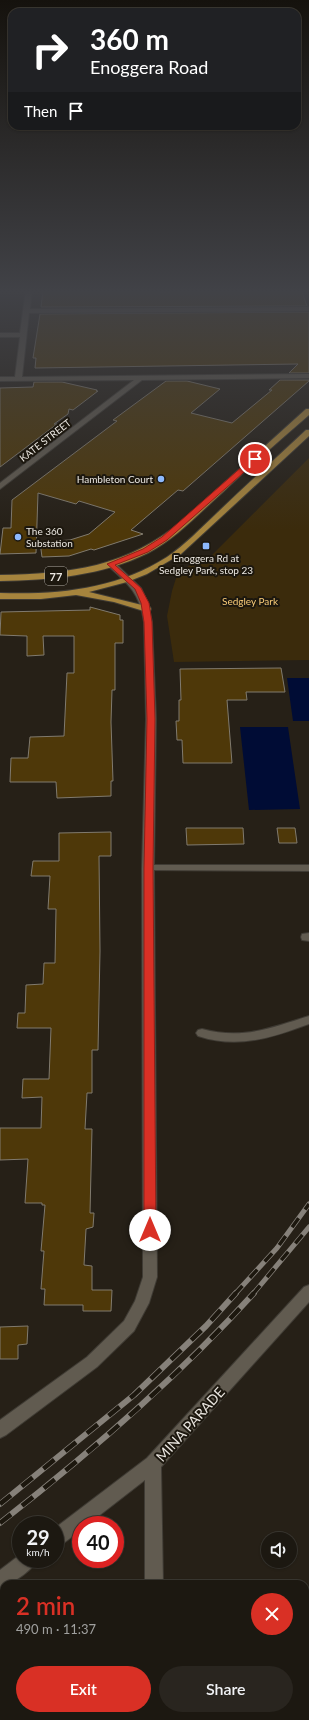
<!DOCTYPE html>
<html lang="en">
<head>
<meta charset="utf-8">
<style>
  body { margin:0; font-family:Lato,sans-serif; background:#29251f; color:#f1f3f6; height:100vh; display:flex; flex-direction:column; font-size:15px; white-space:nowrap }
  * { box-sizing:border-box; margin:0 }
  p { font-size:13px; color:#a0a09f }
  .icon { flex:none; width:22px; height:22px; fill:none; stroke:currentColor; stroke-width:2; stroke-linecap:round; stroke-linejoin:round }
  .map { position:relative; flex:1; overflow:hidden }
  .drawer { position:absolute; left:0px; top:1580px; width:309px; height:140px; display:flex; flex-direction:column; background:#1c1811; border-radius:12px 12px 0 0; box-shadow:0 1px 3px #0004,0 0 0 1px #3a3731 }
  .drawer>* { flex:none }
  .hud { position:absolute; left:8px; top:8px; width:293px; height:122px; border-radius:12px; box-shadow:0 1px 3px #0004,0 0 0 1px #3a3731; background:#202124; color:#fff; overflow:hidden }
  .buttons { position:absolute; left:261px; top:1532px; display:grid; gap:8px }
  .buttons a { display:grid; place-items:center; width:36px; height:36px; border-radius:50%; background:#1c1811; box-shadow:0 1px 3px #0004,0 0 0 1px #3a3731; font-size:20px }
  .speed { position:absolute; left:12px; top:1516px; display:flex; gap:8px; font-size:20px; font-weight:700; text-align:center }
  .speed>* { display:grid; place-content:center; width:52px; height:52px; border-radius:50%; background:#1c1811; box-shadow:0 1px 3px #0004,0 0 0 1px #3a3731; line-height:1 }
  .speed small { font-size:10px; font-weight:400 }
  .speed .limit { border:6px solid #d22; background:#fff; color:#111 }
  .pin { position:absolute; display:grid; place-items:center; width:34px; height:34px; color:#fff; margin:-17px; border:2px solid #fff; border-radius:50%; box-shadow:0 1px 4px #0007 }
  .me { position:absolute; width:44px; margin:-22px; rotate:0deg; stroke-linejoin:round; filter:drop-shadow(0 0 3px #0008) }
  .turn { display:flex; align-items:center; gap:14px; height:84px; padding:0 16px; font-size:18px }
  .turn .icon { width:52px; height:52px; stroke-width:2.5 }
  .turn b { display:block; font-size:28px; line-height:34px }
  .then { display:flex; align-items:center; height:38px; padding:0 16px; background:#0003; gap:8px; font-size:15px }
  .round { display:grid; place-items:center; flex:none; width:42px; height:42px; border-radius:21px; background:#29251f }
  .head { display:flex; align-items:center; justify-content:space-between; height:68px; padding:0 16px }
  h1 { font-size:24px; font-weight:600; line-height:30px; color:#d93025 }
  .action { display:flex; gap:8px; margin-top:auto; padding:8px 16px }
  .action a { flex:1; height:46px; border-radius:24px; background:#d93025; color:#fff; font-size:16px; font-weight:600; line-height:46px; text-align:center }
  .action a+a { background:#29251f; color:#f1f3f6 }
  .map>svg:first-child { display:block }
</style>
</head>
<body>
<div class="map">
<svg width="309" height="1720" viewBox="0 0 309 1720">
  <rect width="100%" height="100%" fill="#262017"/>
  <path fill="#3b2b0c" d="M309,458v202l-135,2 -7,-46 5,-25 5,-16 13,-10 21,-9z"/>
  <path fill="#000c35" d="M287,678h22v43h-16z
    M240,727h48l12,82 -51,1z"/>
  <path fill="#4e3809" stroke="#807a6e" d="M62,289h96l1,3 39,-1v-2h103l6,17 -266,1 2,-16 18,-1z
    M309,312v61h-20l9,-9 -263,4 1,-10h-3l7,-44z
    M280,380h29v1l-126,110 -5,-1 -47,40 12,4 -49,16 -3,-1 -22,7 -27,1 -2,-15 30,-2 19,-6 26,-22 -36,-11 -3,3 -38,-11 -2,60 -36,1 3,-26h8l1,-28 105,-79 -4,-1 53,-39h21l33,8 -29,24 41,10 40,-33h-3z
    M34,382h28l35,8 -1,1h2l-25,19 -4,-1 -1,5 -14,10h3l-57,43v-79l33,-1z
    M90,607l30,8v5h3v23h-8v47h-3l-1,32 2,59h-2v15l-54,2 -1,-16h-46l1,-24h17l2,-21 34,-1 3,-63h7v-37h-31l1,19 -17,1v-20l-27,-1 1,-23 89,-2z
    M281,668l4,24h-39l1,8h-20l5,63h-49l-1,-23h-5l-1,-19h3v-21h2l-1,-31z
    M186,828h57l1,16 -57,1z
    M277,828h18l2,15h-18z
    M111,832v24h-12l1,95 -2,99h-6v43h-5l-2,36h7l-2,84h4l-1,14 -7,2 -2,36 8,1v24h20l-1,21h-28v-6h-39l1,-16h-4l3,-38h-3l4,-46h-3v-2h-17l3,-44 -28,1v-32h41l1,-31 -20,1 1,-19h26l2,-51h-34l1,-15h7l1,-28 17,-1 1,-21h11l1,-54h-8l2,-33h-19l2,-15h26v-28z
    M28,1326l-1,18 -9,1v14h-18v-32z"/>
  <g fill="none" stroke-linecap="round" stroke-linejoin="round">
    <g stroke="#3f3b34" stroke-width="2">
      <path id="service" d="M148,865h161v6l-165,-1 -1,-2 1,-2z
        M309,933v8l-7,-1 -1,-3 1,-3z
        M309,1016v8c-38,14 -71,25 -111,12l-2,-3 2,-3 4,-1c40,11 69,-1 107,-13z"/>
    </g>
    <g stroke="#3f3b34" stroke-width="2">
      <path id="minor" d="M26,289h6l-2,20 279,-2v4l-280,2 -7,64 287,-3v4l-167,2 -142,109v-6l134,-103 -134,1v-4h15l5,-40h-20v-4h20z
        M309,1285v17l-148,165 2,117h-18v-104l-58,45h-6v5l-20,15 -6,2v-19l92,-70 157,-171z
        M21,1554v5h17c-4,9 -24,25 -34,25v4l-4,2v-20z
        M145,1716h18v4h-18z"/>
    </g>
    <g stroke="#3f3b34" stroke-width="2">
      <path id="tertiary" d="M111,561l3,1 27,26 7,15 4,19 4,97 -2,149 3,409 -8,26 -15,28 -37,36 -91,68 -6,3v-18l87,-63 37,-36 11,-20 8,-24 -1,-409 4,-149 -2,-97c-4,-28 -15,-38 -36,-56l-1,-2 1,-2z"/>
    </g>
    <g stroke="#3f3b34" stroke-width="2">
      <path id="primary" d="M306,409h3v6c-29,25 -58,50 -86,77 -24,21 -46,46 -75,61 -46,23 -98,27 -148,28v-6c70,-1 127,-8 182,-54z
        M306,430h3v6l-128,118 -34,20 -20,8 -38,10 61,15 1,2 -1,2 -3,1 -33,-10 -38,-7 -35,4h-41v-6c58,2 117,-4 167,-36 18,-12 34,-29 50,-44 29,-28 59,-55 89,-83z"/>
    </g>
    <use href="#service" fill="#615b50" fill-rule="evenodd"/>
    <use href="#minor" fill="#615b50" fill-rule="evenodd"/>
    <use href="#tertiary" fill="#615b50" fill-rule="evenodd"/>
    <use href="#primary" fill="#a6843d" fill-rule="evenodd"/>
    <g stroke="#86817a" stroke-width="5">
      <path id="rail-far1" d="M235,1294l42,-46 32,-44
        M253,1294l56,-67"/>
    </g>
    <g stroke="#86817a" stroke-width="6">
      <path id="rail" d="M0,1504l134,-109 72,-69 30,-33
        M0,1523c90,-70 177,-145 254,-230"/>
    </g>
    <use href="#rail-far1" stroke="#1c170e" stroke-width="3.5" stroke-dasharray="11" stroke-linecap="butt"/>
    <use href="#rail" stroke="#1c170e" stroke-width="4.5" stroke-dasharray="14" stroke-linecap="butt"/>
  </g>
  <linearGradient id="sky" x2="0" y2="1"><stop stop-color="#15120d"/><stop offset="0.55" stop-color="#414247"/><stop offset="1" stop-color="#414247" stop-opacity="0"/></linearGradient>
  <rect width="309" height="530" fill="url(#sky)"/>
  <path fill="#d93025" stroke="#8d1f18" d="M253,457l6,2 -92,81 -19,12 -33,13 26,23 8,15 3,19 3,97 -2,149 3,362 -2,4 -4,1 -4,-1 -2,-4v-362l3,-149 -3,-97 -3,-19 -6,-14 -28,-25 36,-15 19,-12z"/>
  <g fill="#8db9fc" stroke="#1c170e" stroke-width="1.5">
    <circle cx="161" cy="479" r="4"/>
    <circle cx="18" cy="537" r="4"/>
    <rect x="202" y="542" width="8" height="8" rx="2"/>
  </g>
  <g text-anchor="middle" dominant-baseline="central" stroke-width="4" stroke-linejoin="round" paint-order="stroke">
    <g font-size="10" fill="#ebe7e1" stroke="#1c170e">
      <text transform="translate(45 440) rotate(-38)">KATE STREET</text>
    </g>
    <g font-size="10" fill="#ebe7e1" stroke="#1c170e" text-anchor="end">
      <text x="153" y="479">Hambleton Court</text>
      <text x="26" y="531" text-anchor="start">The 360<tspan x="26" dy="12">Substation</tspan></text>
      <text x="206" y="558" text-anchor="middle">Enoggera Rd at<tspan x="206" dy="12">Sedgley Park, stop 23</tspan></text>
    </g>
    <g font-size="10" fill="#facc78" stroke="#1c170e">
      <text x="250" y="601">Sedgley Park</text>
    </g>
    <rect fill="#1c170e" stroke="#ada9a2" stroke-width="1" x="45" y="567" width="22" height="18" rx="3"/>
    <g font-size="11" font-weight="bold" fill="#ebe7e1">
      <text x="56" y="576">77</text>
    </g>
    <g font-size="14" fill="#ebe7e1" stroke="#1c170e">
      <text transform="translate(190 1424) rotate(-48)">MINA PARADE</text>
    </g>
  </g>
</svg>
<div class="buttons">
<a><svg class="icon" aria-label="sound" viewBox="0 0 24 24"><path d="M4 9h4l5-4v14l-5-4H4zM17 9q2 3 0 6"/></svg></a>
</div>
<div class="speed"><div>29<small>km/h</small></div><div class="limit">40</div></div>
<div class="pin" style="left:255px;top:459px;background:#d93025"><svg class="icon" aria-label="arrive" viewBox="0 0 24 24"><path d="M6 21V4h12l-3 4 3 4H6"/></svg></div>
<svg class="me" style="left:150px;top:1230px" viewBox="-20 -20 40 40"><circle r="19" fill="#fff"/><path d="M0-13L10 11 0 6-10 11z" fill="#d93025"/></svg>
<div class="hud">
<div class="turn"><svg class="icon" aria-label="right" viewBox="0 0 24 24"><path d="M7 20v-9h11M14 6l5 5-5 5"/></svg><div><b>360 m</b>Enoggera Road</div></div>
<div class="then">Then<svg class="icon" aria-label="arrive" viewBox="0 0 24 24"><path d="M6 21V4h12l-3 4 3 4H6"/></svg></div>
</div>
<section class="drawer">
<div class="head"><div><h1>2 min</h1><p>490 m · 11:37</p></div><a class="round" style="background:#d93025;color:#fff"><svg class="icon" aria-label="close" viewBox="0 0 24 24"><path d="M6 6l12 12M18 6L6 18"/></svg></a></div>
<div class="action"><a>Exit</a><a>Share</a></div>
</section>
</div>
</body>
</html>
